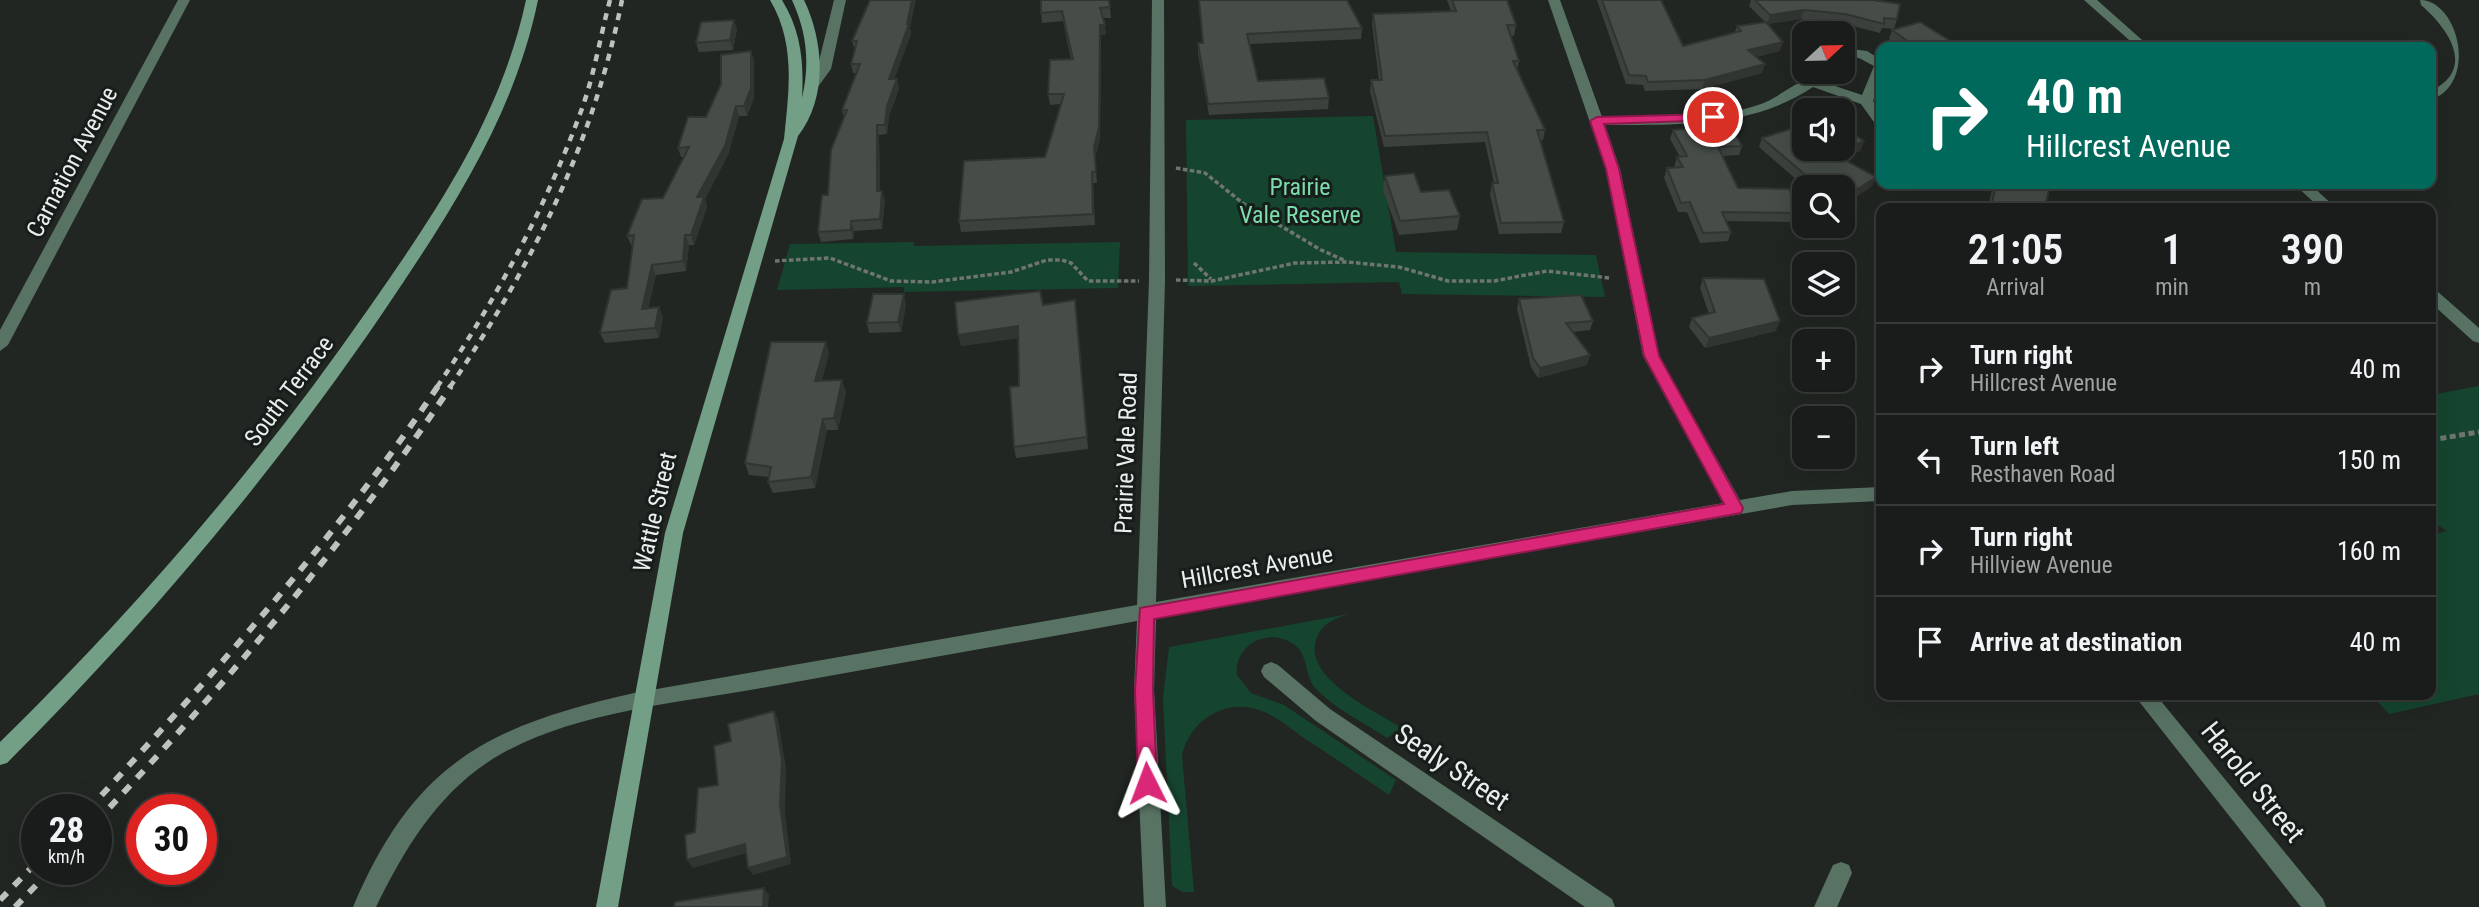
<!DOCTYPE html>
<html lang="en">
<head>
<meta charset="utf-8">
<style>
  body { margin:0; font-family:"Roboto Condensed",sans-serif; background:#222523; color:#f1f3f6; height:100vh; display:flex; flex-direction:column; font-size:26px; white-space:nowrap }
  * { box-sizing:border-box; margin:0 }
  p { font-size:23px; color:#9fa1a2 }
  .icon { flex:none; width:38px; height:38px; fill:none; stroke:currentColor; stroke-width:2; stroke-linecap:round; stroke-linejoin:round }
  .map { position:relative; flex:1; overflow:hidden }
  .drawer { position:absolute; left:1876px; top:203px; width:560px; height:497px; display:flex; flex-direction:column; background:#191c1a; border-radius:14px; box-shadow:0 7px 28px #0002,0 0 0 2px #373a39 }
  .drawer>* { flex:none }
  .banner { position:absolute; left:1876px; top:42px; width:560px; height:147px; border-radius:14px; box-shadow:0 7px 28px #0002,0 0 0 2px #373a39; background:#00695c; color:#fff; overflow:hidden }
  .needle { width:46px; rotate:68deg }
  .controls { position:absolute; left:1792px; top:21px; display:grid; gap:14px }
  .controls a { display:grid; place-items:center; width:63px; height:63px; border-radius:14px; background:#191c1a; box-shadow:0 7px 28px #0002,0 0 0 2px #373a39; font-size:35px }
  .speed { position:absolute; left:21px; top:794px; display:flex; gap:14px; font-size:35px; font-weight:700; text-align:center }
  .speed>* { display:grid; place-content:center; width:91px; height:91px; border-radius:50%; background:#191c1a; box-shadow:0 7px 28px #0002,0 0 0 2px #373a39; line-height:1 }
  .speed small { font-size:18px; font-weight:400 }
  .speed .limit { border:10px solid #d22; background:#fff; color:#111 }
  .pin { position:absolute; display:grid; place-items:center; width:60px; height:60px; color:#fff; margin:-30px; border:4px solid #fff; border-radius:50%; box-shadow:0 2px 7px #0007 }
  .me { position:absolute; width:77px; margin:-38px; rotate:357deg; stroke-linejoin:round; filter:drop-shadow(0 0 5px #0008) }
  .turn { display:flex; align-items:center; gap:24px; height:147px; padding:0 35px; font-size:32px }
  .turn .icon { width:91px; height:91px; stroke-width:2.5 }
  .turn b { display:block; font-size:49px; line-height:60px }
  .eta { display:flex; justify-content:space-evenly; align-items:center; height:119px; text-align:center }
  .eta b { font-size:42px; font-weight:600; line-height:49px }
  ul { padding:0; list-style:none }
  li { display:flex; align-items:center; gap:21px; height:91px; padding:0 35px; border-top:2px solid #373a39 }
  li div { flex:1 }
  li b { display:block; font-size:26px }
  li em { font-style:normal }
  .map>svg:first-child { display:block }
</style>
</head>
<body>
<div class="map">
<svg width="2479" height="907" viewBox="0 0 2479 907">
  <rect width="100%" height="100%" fill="#212623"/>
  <path fill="#15452f" d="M1373,116l23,136 200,3 9,42 -203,-3 -3,-12 -211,4 -2,-166z
    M914,242v4l206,-4 -2,46 -214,4v-5l-127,3 13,-46z
    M2479,386v308l-90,20 -17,-19h59v-160l16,-4 -16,-10v-126z
    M1349,614c-16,5 -28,10 -33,26 -12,39 59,71 86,88l-15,10c-22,-15 -52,-29 -71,-49 -13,-14 -6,-35 -24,-46 -25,-16 -59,3 -55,32l14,18 33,12 112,75 -7,15c-28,-19 -56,-38 -85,-57 -14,-10 -29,-23 -45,-28 -36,-12 -70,12 -77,46l12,136h-11l-11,-6 -9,-188 6,-51z"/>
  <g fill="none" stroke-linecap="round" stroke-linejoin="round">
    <path stroke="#707572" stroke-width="3.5" stroke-dasharray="4.5 2.5" stroke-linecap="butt" d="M1176,168l29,5 39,31 77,46 25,11
      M775,261l55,-3 61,23 41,1 79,-10 36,-12h15l9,3 17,18h51
      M1194,263l17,16
      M1176,280l36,1 83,-18 52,-1 52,5 49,14h46l53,-10 63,7"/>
    <path stroke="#707572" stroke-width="5" stroke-dasharray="6 3.5" stroke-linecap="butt" d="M2431,440l48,-8"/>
    <path fill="#587364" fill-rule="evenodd" d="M178,0h12l-182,345 -8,6v-21z
      M834,0h12l-15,69 -14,19h-10l-2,-3 12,-16z
      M1152,0h12l1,281 -9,321 567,-99 -80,-147 -37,-187 -58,-169h12l42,117c51,-1 107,5 156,-12 19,-6 35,-22 53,-27l51,17 12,-29 -15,-8 -16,-2v-8l24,3 14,9v20l-8,21 8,12v13l-5,-1 -15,-21 -48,-17c-63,42 -136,37 -208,38l15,44 39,187 81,144 52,-9 89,-4v14l-89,4 -636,113 -2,72 12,217h-22l-10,-217 3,-69c-127,23 -254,45 -381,68 -81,14 -183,24 -255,65 -61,35 -95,92 -125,153h-23c61,-144 135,-181 281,-214l503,-88 12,-324z
      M2084,0h13l53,47h-13z
      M2420,0c38,0 59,82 11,100v-9c46,-22 17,-63 -10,-86z
      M2294,184h16l26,24h-16z
      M2431,290l6,1 42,37v15l-6,-2 -42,-38z
      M1271,662l7,3 52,44 282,190 3,8h-30l-269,-186 -52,-44 -3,-6 3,-6z
      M2134,695h22l167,204 3,8h-25z
      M1841,862l8,3 3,8 -15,34h-23l19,-42z"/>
    <path fill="#739f87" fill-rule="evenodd" d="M526,0h12c-24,117 -88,213 -154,311 -111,163 -237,312 -377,452l-7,2v-23c136,-133 260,-277 369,-434 67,-96 132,-191 157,-308z
      M770,0h12c19,31 22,62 20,98 8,-35 5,-65 -10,-98h12c20,42 24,97 -6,136l-115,397 -65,374h-22l69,-374 119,-394c5,-49 12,-95 -14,-139z"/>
    <path stroke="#bdc2bf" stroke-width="4.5" stroke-dasharray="7 7" stroke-linecap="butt" d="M437,387c58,-86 107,-176 143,-273 14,-37 20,-77 30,-114
      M450,387c82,-122 143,-242 172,-387"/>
    <path stroke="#bdc2bf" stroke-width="6" stroke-dasharray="10 10" stroke-linecap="butt" d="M88,810c124,-135 248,-271 350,-424
      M96,822c129,-137 251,-280 355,-436
      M0,900l37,-38
      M15,907l36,-37"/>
  </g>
  <path fill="#3c413e" d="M1109,0l2,18h-8l3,17h-5l-1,103 -5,20 2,25h-4l2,42 -134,7 -2,-11 86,-64 16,-53 -11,1 -2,-11 23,-35 -8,-38 -21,2 -1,-10z
    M1199,0h148l15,28 -1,11 -112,5 9,37 71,17 -1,11 -119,6 -11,-61v-11h4z
    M1447,0h60l9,25 -2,11h-4l9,25 -2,10 28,59 -2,10 -3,1 24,81 -3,11 -62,1 -9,-40 2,-11h2l-9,-41 -101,5 -14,-56 1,-11h8l-7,-56 1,-10 78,-3z
    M1597,0h64l22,46 52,-14 2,-6 28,-4 -16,-16 2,-6h122l24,19 -3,10 -12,-1 -2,5 -38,-10 -41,-4 -34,5 13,27 -24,6 6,16 -60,16 -57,2 -2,-6 -17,-1z
    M910,28l1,6 -17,45h3l2,10 -10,27 -2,18 -8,1 1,56 5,9 -3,29 -28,2 -1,8 -32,3 -3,-10 10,-37 16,-77 -2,-8 15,-37h-4l-2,-9 4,-14 -3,-9z
    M737,29l-4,21 -34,2 -3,-9z
    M1892,30l68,17h-60l-11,-8z
    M751,51l3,10v37l-7,18h-8l-11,39 -23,44 2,8 -13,38h-5l-3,26 -30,4 -8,33 15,9 -4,21 -54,5 -5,-10 27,-45 6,-43h-2l-4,-9 36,-38 21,-41h-3l-3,-9 28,-31z
    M1798,122l66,19 -4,10 -17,7 33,19 -4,9 -29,20v-19h-38l-46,-40 3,-9 34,-11z
    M1673,130l69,16 -3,9 -17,1 16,32 60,25 -3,9 -69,-1 5,11 -3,9 -28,2 -13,-31h-9l-14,-34 3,-10 7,-1 3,-10h3l-10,-18z
    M1385,176l36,16 39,24 -3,14 -58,5 -16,-45z
    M1993,184h57l-8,24h-54z
    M1703,278l73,53 -71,17 -16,-21 3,-9 17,-4 -9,-26z
    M1519,299l74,22 -3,9 -17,2 17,23 -3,10 -49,13 -7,-11 -14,-58z
    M906,304l-5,28 -32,1 -2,-10z
    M1043,305l33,7 12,137 -72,9 -2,-11 5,-61 -1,-48 -57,8z
    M829,353l-7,27 24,12 -8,38h-11l-12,58 -42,5 -5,-11 1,-5 -20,-2 -4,-12z"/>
  <path fill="#313532" d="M912,0h4l-6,28 1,6 -20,54 -2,-9 18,-55z
    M1804,10l-3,9 -34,5 3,-9z
    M734,20l3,9 -4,21 -3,-10z
    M1100,25h5l1,10h-5l-1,103 -5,20 2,25 -3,-36z
    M1783,42l-3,9 -34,8 2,-9z
    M751,51l3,10v37l-7,18 -3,-10z
    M1765,64l-3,9 -60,16 3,-9z
    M897,79l2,10 -10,27 -2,18 -2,-9 2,-19z
    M736,106l3,10 -11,39 -23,44 2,8 -13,38 -3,-10 6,-38z
    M877,125l2,10 1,66 -3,-10z
    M1864,141l-4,10 -28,12 3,-9z
    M1876,177l-4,9 -29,20 1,-8z
    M882,191l3,9 -3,29 -2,-10z
    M851,221l3,10 -1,8 -2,-9z
    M685,235l4,10 -3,26 -3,-10z
    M652,265l4,10 -10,44 -4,-10z
    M904,294l2,10 -5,28 -3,-10z
    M659,307l4,10 -4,21 -4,-10z
    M1780,321l-4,10 -71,17 4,-10z
    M1018,326l1,12 -58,8 -3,-11z
    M826,342l3,11 -10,39 -4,-11z
    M1590,355l-3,10 -49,13 2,-10z
    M842,380l4,12 -8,38 -4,-12z
    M823,419l4,11 -12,58 -4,-11z
    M774,711l4,8 8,49 -1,44 6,52 -38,11 -5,-7 32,-64z
    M745,844l5,8 -57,16 -6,-8z
    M764,888l5,7 -1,12h-5z"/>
  <path fill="#464c48" stroke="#313532" stroke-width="2" d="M870,0h42l-5,24h2l-20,55h8l-10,27 -2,19h-8v66h5l-2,28 -29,2v9l-33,2 4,-37h6l3,-45 16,-40h-5l18,-46h-9l6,-23h-5z
    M1041,0h68l1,7 -10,1 5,17h-5l-1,102 -5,20 2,25h-4l1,42 -134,7 5,-60 81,-4 19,-63h-16l2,-34 23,-1 -11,-48 -21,2z
    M1199,0h148l15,28 -115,6 11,47 66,-3 5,20 -121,6 -10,-61h5z
    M1452,0h55l9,25h-9l12,36h-6l32,69h-8l27,92 -63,1 -9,-40h6l-11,-51 -102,4 -14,-56h11l-9,-66 83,-3z
    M1602,0h59l22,46 58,-15 -4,-5 29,-4 17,20 -35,8 17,14 -60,16 -57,2 -2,-6 -17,-1z
    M1755,0h118l27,4 -3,15 -13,-1v6l-39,-10 -41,-4 -34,5z
    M734,20l-4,20 -34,3 5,-21z
    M1920,22l40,25h-44l-24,-17z
    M751,51v37l-7,18h-8l-11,40 -28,51h7l-13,38h-6l-2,26 -31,4 -10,44 17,-2 -4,21 -55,5 11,-43 16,-2 7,-53 -7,1 15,-37 21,-1 26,-51 -11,1 10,-31h18l15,-33v-29z
    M1804,119v30h39v-22l21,14 -29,13 41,23 -32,21 -1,-11h-18l-15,-8 -48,-41 41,-13 -5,-3z
    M1730,125l12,21 -24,1 20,41 51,1 9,24 -76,-1 9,20 -28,1 -13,-31 -9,1 -14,-35 16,-1 -6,-10 10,-1 -14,-26z
    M1414,173l7,19 28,-2 11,26 -60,5 -15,-45z
    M1996,184h54l-3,15 -5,9h-51z
    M1960,203l6,5h-26z
    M1703,278l61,1 16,42 -71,17 -17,-20 23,-6z
    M1040,291l3,14 32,-5 12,137 -73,10 -4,-60 9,-1 -1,-60 -60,9 -3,-33z
    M873,294h31l-6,28 -31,1z
    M1581,295l12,26 -27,2 24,32 -50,13 -7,-10 -14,-59z
    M771,342h55l-11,39 27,-1 -8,38 -11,1 -12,58 -43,5 3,-15 -26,-4z
    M774,711l8,49 -2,44 7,53 -39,11 -3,-24 -58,16 -2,-25 10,-3 3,-44 20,-3 -4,-39 17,-5 -3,-17z
    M764,888l-1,19h-89l1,-5z"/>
  <path fill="#db2777" stroke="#8e194d" stroke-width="2" d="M1713,114l5,1v5l-114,4 15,45 40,187 84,152 -2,5 -587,106 -1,71 4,93 -3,6 -7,3 -7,-3 -2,-6 -3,-93 5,-82 584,-104 -80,-148 -38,-187 -16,-48 7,-4z"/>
  <g text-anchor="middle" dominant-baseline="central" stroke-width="6" stroke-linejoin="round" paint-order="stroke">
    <g font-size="24" fill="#eaeeec" stroke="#171d1a">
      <text transform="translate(72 162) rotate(-62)">Carnation Avenue</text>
      <text transform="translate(289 391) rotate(-53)">South Terrace</text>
      <text transform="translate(1126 453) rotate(-88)">Prairie Vale Road</text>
      <text transform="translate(655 512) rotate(-77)">Wattle Street</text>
      <text transform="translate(1257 567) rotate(-10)">Hillcrest Avenue</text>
    </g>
    <g font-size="24" fill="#7bddab" stroke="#171d1a">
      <text x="1300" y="187">Prairie<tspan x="1300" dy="28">Vale Reserve</tspan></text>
    </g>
    <g font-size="28" fill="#eaeeec" stroke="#171d1a">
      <text transform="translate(1452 767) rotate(34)">Sealy Street</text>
      <text transform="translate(2253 782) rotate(51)">Harold Street</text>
    </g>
  </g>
</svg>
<div class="controls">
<a><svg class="needle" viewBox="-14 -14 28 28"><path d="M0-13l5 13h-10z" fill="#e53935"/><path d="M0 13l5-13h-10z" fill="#9fa1a2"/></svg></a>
<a><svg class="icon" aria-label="sound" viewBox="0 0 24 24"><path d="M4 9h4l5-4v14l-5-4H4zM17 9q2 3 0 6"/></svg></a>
<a><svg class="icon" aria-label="search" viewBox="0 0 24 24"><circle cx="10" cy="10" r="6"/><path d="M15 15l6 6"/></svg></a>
<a><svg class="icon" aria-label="layers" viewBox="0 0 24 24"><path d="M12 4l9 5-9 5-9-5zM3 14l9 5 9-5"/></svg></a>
<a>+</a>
<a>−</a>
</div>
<div class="speed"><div>28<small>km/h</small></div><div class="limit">30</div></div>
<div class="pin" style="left:1713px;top:117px;background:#d93025"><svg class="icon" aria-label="arrive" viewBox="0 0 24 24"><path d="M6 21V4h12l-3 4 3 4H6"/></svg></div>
<svg class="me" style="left:1147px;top:783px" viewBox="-20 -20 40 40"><path d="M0-17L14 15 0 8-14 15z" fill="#db2777" stroke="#fff" stroke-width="4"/></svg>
<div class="banner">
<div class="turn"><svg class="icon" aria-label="right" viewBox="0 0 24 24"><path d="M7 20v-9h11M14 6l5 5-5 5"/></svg><div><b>40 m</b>Hillcrest Avenue</div></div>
</div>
<section class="drawer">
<div class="eta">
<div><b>21:05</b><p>Arrival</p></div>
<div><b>1</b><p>min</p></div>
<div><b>390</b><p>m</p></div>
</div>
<ul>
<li><svg class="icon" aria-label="right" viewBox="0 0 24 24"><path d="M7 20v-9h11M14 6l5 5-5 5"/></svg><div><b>Turn right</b><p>Hillcrest Avenue</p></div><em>40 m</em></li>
<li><svg class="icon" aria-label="left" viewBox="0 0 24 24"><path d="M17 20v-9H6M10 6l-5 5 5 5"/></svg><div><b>Turn left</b><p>Resthaven Road</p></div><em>150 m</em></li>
<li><svg class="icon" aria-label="right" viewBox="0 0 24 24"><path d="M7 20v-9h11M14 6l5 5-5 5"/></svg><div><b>Turn right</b><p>Hillview Avenue</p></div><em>160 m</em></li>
<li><svg class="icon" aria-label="arrive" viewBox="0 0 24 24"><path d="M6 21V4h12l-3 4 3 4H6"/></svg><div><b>Arrive at destination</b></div><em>40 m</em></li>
</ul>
</section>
</div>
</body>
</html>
